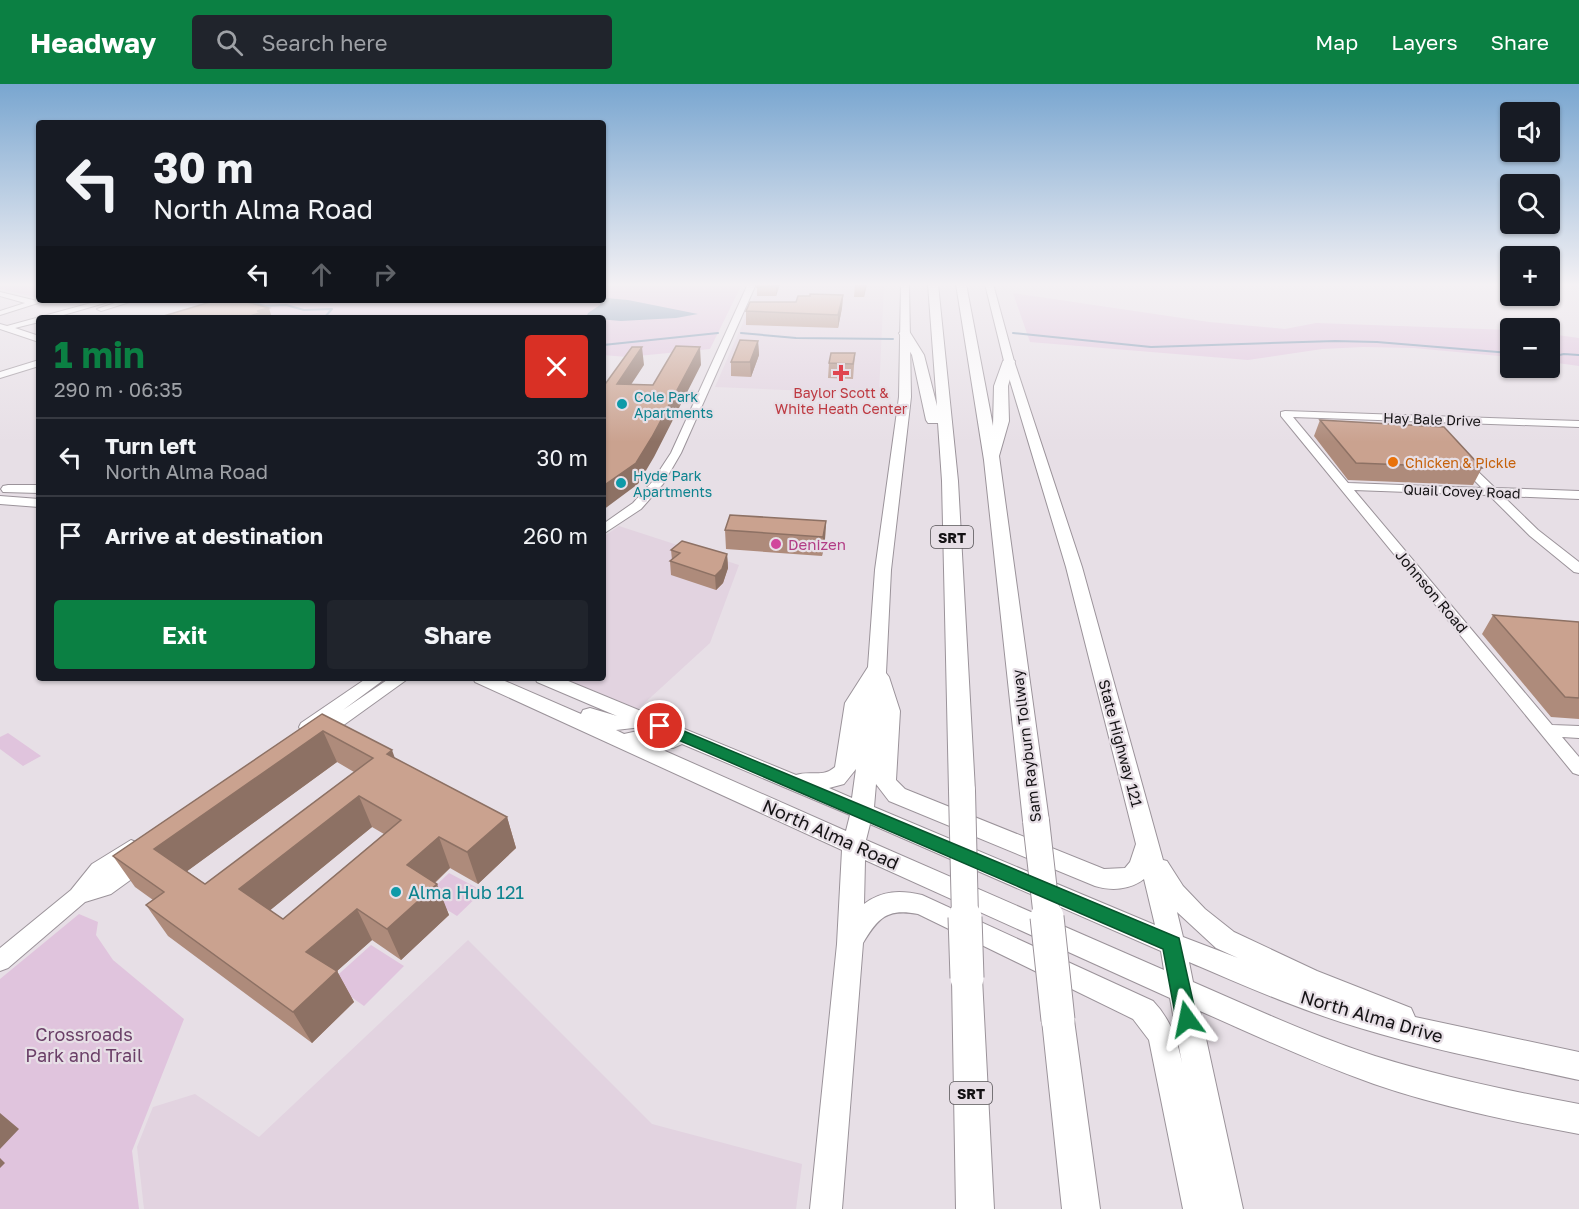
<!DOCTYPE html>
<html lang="en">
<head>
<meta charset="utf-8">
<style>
  body { margin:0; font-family:"Golos Text",sans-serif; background:#20242c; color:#f1f3f6; height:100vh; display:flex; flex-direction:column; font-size:22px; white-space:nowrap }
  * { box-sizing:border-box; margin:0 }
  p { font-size:20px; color:#9ea1a6 }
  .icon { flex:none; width:33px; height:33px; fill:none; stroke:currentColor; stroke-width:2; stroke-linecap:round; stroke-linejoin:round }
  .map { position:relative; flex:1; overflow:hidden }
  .details { position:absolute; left:36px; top:231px; width:570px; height:366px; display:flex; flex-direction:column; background:#171b24; border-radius:6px; box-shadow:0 2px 4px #0004 }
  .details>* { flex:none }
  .guide { position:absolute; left:36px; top:36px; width:570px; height:183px; border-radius:6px; box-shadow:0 2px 4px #0004; background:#171b24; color:#f1f3f6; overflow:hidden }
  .buttons { position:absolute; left:1500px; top:18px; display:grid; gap:12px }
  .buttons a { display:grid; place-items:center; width:60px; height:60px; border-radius:6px; background:#171b24; box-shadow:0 2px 4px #0004; font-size:30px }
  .pin { position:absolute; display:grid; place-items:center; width:51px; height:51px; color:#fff; margin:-26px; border:3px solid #fff; border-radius:50%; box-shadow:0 2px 6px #0007 }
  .me { position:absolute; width:66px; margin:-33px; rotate:348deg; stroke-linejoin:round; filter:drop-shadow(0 0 4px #0008) }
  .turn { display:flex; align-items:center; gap:21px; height:126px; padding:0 18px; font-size:27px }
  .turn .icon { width:78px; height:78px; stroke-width:2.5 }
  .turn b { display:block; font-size:42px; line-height:51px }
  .lanes { display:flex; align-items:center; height:57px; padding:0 18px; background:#0003; justify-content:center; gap:30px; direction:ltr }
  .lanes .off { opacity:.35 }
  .round { display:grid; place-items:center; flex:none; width:63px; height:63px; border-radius:6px; background:#20242c }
  .head { display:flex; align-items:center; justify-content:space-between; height:102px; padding:0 18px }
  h1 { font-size:36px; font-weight:700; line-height:45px; color:#0b8043 }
  .primary-button { display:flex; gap:12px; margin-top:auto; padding:12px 18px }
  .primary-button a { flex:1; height:69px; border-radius:6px; background:#0b8043; color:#fff; font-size:24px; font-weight:700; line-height:69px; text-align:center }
  .primary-button a+a { background:#20242c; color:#f1f3f6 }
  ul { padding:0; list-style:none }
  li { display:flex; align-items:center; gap:18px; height:78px; padding:0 18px; border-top:2px solid #363941 }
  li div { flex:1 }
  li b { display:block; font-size:22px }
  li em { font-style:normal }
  header { display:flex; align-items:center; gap:36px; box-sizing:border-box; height:84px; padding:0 30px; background:#0b8043; color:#fff }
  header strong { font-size:28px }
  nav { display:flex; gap:33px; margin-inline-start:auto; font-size:21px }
  .search { width:420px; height:54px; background:#20242c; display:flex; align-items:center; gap:15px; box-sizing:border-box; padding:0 21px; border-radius:6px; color:#9ea1a6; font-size:22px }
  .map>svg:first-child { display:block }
</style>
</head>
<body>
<header>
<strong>Headway</strong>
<div class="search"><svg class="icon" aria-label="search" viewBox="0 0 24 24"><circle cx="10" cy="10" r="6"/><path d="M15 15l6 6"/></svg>Search here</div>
<nav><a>Map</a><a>Layers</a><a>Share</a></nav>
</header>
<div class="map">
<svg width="1579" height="1125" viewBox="0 0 1579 1125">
  <rect width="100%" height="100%" fill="#e7dfe6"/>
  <path fill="#e2d3e0" d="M760,200h124l-5,110 -164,-7z
    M619,442l120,39 -29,78 -72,66 -75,-31h40v-141z
    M468,856l184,184 150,40 -6,45h-652l-7,-62 16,-40 42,-13 64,43z"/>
  <path fill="#e0c4dd" d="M0,200h39v14l-39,-9z
    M603,200h139l-32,65 -83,8 -24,-2v-37h-419l38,-12 -100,-2 13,-4h468z
    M1013,209l196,29 76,7 31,-6 194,7v27l-96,-9 -51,-1 -41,2 -74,11 -218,-18z
    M1550,250l29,4v28l-29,-4z
    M8,649l33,23 -18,10 -23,-17v-12z
    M449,789l34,18 -26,25 -32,-20z
    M79,830l19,8 -2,13 17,25 71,59 -52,132 7,58h-139v-230z
    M371,861l33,21 -40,40 -34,-24z"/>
  <path fill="#7391ad" d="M606,214l22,2 70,14 -22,4 -55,3 -35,-3 2,-5 12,-8 1,-5z"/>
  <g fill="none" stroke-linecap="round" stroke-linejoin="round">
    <path stroke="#7391ad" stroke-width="2" d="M244,216l21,6 21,-1 18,5 28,-1 -8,9
      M741,249l55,5 97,1
      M1013,249l138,14 184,-6 42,1 133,11
      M603,261l115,-12
      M1550,273l14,-3 15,1"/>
    <g stroke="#9b939a" stroke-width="2">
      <path id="minor" d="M748,200h8l-75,169 -18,31 -22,25 -38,25v-10l30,-21 19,-21 19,-29z
        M0,208l37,9 1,2 -38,12v-4l25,-8 -25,-7z
        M102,216h13l-62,18h-14v4l-24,6 24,8v6l-39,-13v-5l7,2z
        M124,216h12l-35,11 -4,-2z
        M39,276v6l-39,12v-6z
        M1285,327l294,10v6l-286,-10 55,66 134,5 -24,-24 6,-3 4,1 27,26 84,3v8l-76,-3 35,34 41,32v11l-5,-1 -44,-36 -41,-41 -135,-5 198,235 27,1v12l-17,-1 17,20v18l-6,-2 -292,-357v-4z
        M367,594h19l-43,32 47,-32h19l-82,59h-12l-2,-4 1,-3 -7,3 -6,-2 -2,-4 2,-4z
        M131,756l7,3 3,5 -7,8 6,-2 7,2 3,6 -3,6 -36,26 -26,8 -77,66 -8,3v-23l71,-58 21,-26z"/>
    </g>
    <g stroke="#9b939a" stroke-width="2">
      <path id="major" d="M901,200h8l2,113 -20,173 -5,103 3,4 11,34 -4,69 9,9 199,80 21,-1 5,-6 6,-18 -70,-277 -62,-206 -19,-77h8l21,77 68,206 81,293 4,1 16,25 22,23 29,23 83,39 94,37 4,9 164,35v28c-73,-16 -147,-30 -219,-52 -58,-17 -115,-42 -171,-66l4,20c60,26 120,54 182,74 67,21 135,35 204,48v30c-69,-13 -138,-27 -205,-50 -60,-21 -117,-48 -174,-73l43,198h-60l-34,-169 -16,-21 -215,-105c-31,-6 -40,4 -55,29l-21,266h-32l27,-265 5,-94 -367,-168 -2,-4h25l83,36 2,-4 7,-2 27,8 -80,-34 -2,-4h26l235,97c14,-5 27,3 39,-8l10,-64 23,-36 7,-97 24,-173zM642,643l5,2 -23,5 -8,-4zM653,658l20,6 9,-4 168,71 -4,16 -199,-88zM856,685l-4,29 -23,-10 15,-4zM876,700l13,17 206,85c16,5 35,4 49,-7l11,46 -281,-118zM870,740l291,127 3,19 -298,-130zM865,776l305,138 12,65c-5,-25 -12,-44 -29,-62l-231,-106c-21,-5 -40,-5 -58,9zM1177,828l39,36 22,10 -55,-21z
        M8,401h31v8l-36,-1 -2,-3 2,-3z
        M0,412l39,3v8l-39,-3z"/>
    </g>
    <g stroke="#9b939a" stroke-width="2">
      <path id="highway" d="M928,200h10l20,197 17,310 -4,7 -9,2 -9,-2 -4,-7 -7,-310 -4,-58h-10l-2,-3 -14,-65 -13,-22 6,-3 4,1 15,24 13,51z
        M956,200h10l27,142 1,-40 9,-25 6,-4 6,4 -7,25 1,35 -10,35 50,365 -4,7 -9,3 -9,-3 -4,-7 -39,-361z
        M967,880l11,4 4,10 12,231h-38l-4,-231 4,-10z
        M1058,921l11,4 5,11 26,189h-38l-20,-189 5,-11z"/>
    </g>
    <use href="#minor" fill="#fff" fill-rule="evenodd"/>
    <use href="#major" fill="#fff" fill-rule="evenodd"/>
    <use href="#highway" fill="#fff" fill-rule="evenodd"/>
    <g stroke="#9b939a" stroke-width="28" stroke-linecap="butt">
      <path id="highway-bridge-far1" d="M962,707l3,127
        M1036,737l11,97"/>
    </g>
    <g stroke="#9b939a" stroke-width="35" stroke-linecap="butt">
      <path id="highway-bridge" d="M965,833l2,61
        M1047,833l11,103"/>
    </g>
    <use href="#highway-bridge-far1" stroke="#fff" stroke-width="26"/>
    <use href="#highway-bridge" stroke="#fff" stroke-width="33"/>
  </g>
  <path fill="#ae8b7b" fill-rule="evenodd" d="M780,200l-4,12h-19v-9z
    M855,200h12l-3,13h-10z
    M843,211l-1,13 -4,20 -92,-3v-14l50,-9 14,-6z
    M758,257l1,14 -8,22 -20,-1v-14z
    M855,269l-2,26 -25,-1 1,-15z
    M1320,336l162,48 -9,17 -125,-5 -34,-44z
    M826,437l-1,18 -3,17 -96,-7 -1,-19z
    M671,466l56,4 1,14 -5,15 -7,7 -45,-15 -1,-14 2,-1z
    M1493,531l86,7v97l-28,-2 -69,-83z
    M322,630l73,44 112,59 9,31 -38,36 -28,-16 -15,15 14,32 -48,45 -29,-20 -35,31 17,31 -42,41 -144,-107 -22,-31 7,-5 -18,-13 -22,-31zM337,678l17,10 -149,112 -18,-13zM372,743l12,7 -101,85 -13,-9z"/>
  <path fill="#8d7164" d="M777,200h3l-4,12v-10z
    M865,200h2l-3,13z
    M843,211l-1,13 -4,20v-13z
    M269,224l3,10h-28l13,-7z
    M758,257l1,14 -8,22 -1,-15z
    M642,263l2,18 -25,38 -2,-19z
    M700,263l1,18 -47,92 -16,27 -35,26v-24z
    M826,437l-1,18 -3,17 1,-19z
    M727,470l1,14 -5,15 -7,7 -1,-14z
    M323,647l14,31 -162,118 -21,-31z
    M392,666l11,31 -16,-27z
    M359,712l13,31 -115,94 -18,-32z
    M507,733l9,31 -38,36 -11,-32z
    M439,753l11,31 -31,29 -12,-32z
    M437,800l12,31 -48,45 -14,-31z
    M357,825l15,31 -35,31 17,31 -42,41 -19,-31 13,-60z
    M0,1029l19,16 -19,20z
    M0,1074l5,5 -5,5z"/>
  <path fill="#caa28f" stroke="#8d7164" stroke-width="1.5" fill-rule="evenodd" d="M758,200h19l-1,2 -19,1z
    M810,210l33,1 -5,20 -92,-4 4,-9h46l2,-6h12z
    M217,216l7,2 7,-2h8l30,8 -12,3 5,1 -18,6h-87z
    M740,256l18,1 -8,21h-19z
    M676,262l24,1 -48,90 -16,26 -33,23v-99l29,-40h10l-25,37 36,1z
    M831,269h24l-2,11 -24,-1z
    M1320,336l124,7 38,41 -126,-5z
    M730,431l96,6 -3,16 -98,-7z
    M682,457l45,13 -5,15 -7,7 -45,-15 10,-8 -9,-3z
    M1493,531l86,7v76l-14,-1z
    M322,630l70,36 -5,4 120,63 -40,35 -28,-15 -32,28 30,19 -50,45 -30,-20 -51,43 31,19 -44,41 -147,-107 18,-13 -51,-36zM323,647l50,27 -168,126 -51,-35zM359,712l42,24 -118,99 -44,-30z"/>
  <linearGradient id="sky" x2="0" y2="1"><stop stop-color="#79a6d0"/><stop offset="0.56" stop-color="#f4f1f4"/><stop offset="1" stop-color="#f4f1f4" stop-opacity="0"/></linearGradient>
  <rect width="1579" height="358" fill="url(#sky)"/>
  <path fill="#0b8043" stroke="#07532c" stroke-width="1.5" d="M660,637l519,217 18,81 -3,7 -7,3 -8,-3 -3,-7 -13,-70 -508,-219 -2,-4 2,-4z"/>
  <path fill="#e0444e" stroke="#e7dfe6" stroke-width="2" d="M838 280h6v6h6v6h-6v6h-6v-6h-6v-6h6z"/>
  <g fill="#0f9aa8" stroke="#e7dfe6" stroke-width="2">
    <circle cx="622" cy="320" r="6"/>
    <circle cx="621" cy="399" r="6"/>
    <circle cx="396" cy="808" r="6"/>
  </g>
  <circle fill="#e8710a" stroke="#e7dfe6" stroke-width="2" cx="1393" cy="378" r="6"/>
  <circle fill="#d1479c" stroke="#e7dfe6" stroke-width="2" cx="776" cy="460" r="6"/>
  <g text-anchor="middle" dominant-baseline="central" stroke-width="4.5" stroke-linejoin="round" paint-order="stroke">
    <g font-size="14" fill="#be3a42" stroke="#e7dfe6">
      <text x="841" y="308">Baylor Scott &amp;<tspan x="841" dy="16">White Heath Center</tspan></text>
    </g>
    <g font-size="14" fill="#0d838f" stroke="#e7dfe6" text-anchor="start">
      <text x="634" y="312">Cole Park<tspan x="634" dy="16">Apartments</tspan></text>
      <text x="633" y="391">Hyde Park<tspan x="633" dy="16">Apartments</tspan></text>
    </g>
    <g font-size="14" fill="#141214" stroke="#e7dfe6">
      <text transform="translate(1432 335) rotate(2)">Hay Bale Drive</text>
      <text transform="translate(1462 407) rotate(2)">Quail Covey Road</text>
    </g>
    <g font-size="14" fill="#c56008" stroke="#e7dfe6" text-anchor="start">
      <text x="1405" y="378">Chicken &amp; Pickle</text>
    </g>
    <g fill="#e7dfe6" stroke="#535053" stroke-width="1.5">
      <rect x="931" y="442" width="42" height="22" rx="4.5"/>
      <rect x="950" y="998" width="42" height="22" rx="4.5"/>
    </g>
    <g font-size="14" font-weight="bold" fill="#141214">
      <text x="952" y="453">SRT</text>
      <text x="971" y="1009">SRT</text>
    </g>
    <g font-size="15" fill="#b23c85" stroke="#e7dfe6" text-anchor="start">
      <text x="788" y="460">Denizen</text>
    </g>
    <g font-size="15" fill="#141214" stroke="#e7dfe6">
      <text transform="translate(1432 507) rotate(50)">Johnson Road</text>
      <text transform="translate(1121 659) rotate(75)">State Highway 121</text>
      <text transform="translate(1026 662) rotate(-97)">Sam Rayburn Tollway</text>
    </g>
    <g font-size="18" fill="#141214" stroke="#e7dfe6">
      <text transform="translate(831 750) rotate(24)">North Alma Road</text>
      <text transform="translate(1372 932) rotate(16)">North Alma Drive</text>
    </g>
    <g font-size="18" fill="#0d838f" stroke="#e7dfe6" text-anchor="start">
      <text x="408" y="808">Alma Hub 121</text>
    </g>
    <g font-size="18" fill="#6b4068" stroke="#e7dfe6">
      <text x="84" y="950">Crossroads<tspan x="84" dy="21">Park and Trail</tspan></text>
    </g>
  </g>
</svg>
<div class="buttons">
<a><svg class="icon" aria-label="sound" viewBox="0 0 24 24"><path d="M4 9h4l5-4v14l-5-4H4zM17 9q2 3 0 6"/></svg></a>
<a><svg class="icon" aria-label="search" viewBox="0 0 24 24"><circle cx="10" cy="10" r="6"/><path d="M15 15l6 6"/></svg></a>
<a>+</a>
<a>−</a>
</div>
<div class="pin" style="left:660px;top:642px;background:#d93025"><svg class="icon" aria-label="arrive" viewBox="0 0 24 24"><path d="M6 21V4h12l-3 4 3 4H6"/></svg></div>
<svg class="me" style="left:1187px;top:935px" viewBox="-20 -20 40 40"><path d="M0-17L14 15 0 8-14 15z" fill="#0b8043" stroke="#fff" stroke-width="4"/></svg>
<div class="guide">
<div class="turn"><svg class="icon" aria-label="left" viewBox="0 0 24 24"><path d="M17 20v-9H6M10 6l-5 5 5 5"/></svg><div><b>30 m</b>North Alma Road</div></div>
<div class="lanes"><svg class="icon" aria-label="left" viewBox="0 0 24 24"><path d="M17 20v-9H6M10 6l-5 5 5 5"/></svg><svg class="icon off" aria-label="ahead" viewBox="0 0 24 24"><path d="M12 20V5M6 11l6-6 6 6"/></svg><svg class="icon off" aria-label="right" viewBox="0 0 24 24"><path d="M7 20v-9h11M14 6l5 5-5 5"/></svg></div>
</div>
<section class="details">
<div class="head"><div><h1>1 min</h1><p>290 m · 06:35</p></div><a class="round" style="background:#d93025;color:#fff"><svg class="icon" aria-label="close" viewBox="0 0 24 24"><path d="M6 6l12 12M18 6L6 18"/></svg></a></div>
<ul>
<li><svg class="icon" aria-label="left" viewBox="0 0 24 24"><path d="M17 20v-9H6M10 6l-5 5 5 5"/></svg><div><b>Turn left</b><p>North Alma Road</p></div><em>30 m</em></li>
<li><svg class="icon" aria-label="arrive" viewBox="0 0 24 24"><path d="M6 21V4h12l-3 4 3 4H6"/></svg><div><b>Arrive at destination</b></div><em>260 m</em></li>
</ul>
<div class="primary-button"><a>Exit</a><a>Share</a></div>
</section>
</div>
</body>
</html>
